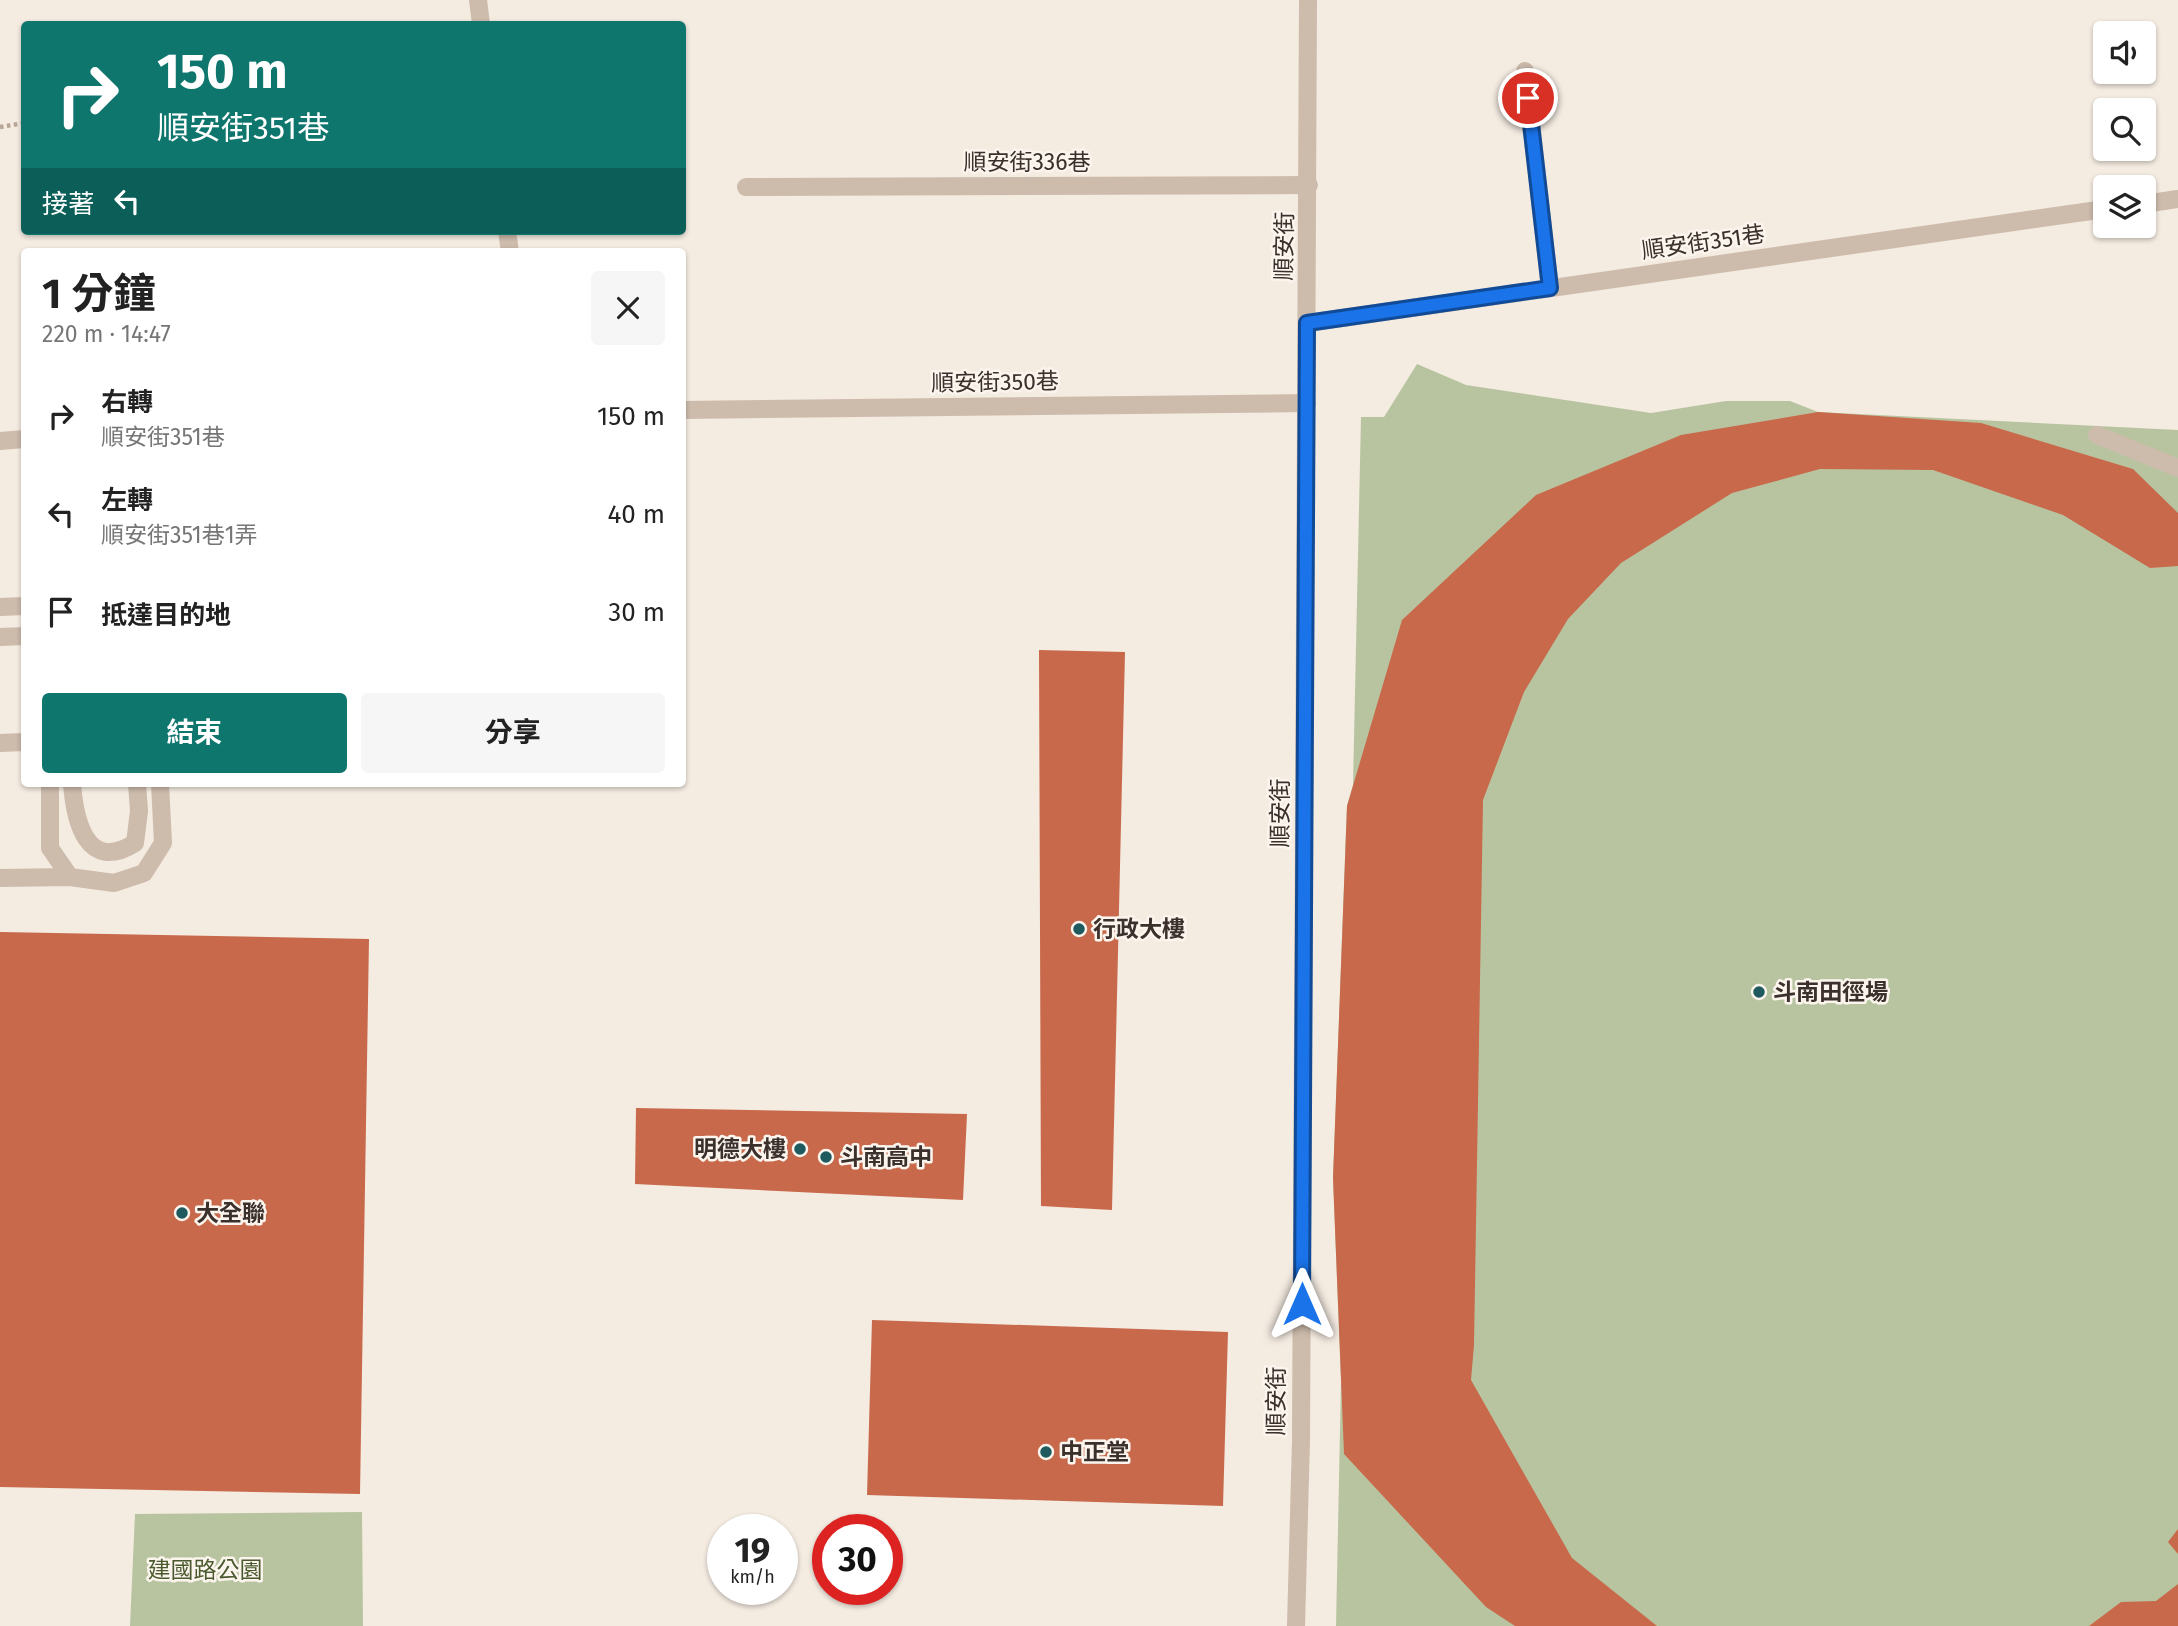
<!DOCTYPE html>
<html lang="zh-TW">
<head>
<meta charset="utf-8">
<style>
  body { margin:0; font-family:"Fira Sans","Noto Sans TC",sans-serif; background:#f6f6f6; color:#222; height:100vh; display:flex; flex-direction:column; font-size:26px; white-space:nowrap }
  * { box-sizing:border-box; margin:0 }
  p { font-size:23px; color:#767676 }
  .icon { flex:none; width:38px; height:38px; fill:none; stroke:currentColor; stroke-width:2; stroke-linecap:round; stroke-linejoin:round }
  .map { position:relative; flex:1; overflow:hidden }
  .sheet { position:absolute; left:21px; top:248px; width:665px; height:539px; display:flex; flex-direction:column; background:#fff; border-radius:7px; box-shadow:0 2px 5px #0004 }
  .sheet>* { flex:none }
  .top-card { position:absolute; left:21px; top:21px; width:665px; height:214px; border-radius:7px; box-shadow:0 2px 5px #0004; background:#0f766e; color:#fff; overflow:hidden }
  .fabs { position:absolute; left:2093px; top:21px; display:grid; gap:14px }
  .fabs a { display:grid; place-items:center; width:63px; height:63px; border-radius:7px; background:#fff; box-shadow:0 2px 5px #0004; font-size:35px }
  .speed { position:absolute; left:707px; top:1514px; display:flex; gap:14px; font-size:35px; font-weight:700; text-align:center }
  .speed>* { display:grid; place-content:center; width:91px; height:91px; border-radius:50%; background:#fff; box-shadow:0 2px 5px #0004; line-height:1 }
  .speed small { font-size:18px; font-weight:400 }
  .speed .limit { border:10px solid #d22; background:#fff; color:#111 }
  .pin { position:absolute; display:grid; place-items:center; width:60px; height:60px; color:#fff; margin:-30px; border:4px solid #fff; border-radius:50%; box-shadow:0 2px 7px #0007 }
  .me { position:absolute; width:77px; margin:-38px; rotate:0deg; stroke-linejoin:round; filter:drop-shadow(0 0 5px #0008) }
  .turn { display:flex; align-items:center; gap:24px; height:147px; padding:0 21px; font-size:32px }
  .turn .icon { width:91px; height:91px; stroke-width:2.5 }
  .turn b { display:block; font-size:49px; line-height:60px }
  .then { display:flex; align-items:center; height:66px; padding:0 21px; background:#0003; gap:14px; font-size:26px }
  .round { display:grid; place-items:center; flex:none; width:74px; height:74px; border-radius:7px; background:#f6f6f6 }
  .headline { display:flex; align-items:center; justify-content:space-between; height:119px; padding:0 21px }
  h1 { font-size:42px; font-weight:700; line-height:52px }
  .cta { display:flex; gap:14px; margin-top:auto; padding:14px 21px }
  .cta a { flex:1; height:80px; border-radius:7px; background:#0f766e; color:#fff; font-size:28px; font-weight:700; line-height:80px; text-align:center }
  .cta a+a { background:#f6f6f6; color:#222 }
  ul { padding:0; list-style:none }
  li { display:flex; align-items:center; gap:21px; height:98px; padding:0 21px }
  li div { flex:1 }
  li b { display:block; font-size:26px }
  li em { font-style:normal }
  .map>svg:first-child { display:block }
</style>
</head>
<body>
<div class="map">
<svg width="2178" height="1626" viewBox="0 0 2178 1626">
  <rect width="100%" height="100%" fill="#f4ebe1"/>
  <path fill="#b8c4a0" d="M1417,364l49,21 185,28 75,-12h64l28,11 360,18v1196h-842l5,-245 -8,-203 14,-372 6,-21 8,-368h23z
    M362,1512l1,114h-233l5,-112z"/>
  <path fill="#c8694b" d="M1818,412l163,11 152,46 45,44v53l-28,2 -87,-53 -130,-45 -113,-1 -88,24 -111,70 -53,56 -44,73 -41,108 -9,545 -3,35 101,178 85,68h-142l-29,-19 -142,-153 -11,-276 14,-372 55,-186 134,-125 145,-60z
    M1039,650l86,2 -13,558 -71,-4z
    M0,932l369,7 -9,555 -360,-7z
    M636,1108l331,6 -4,86 -328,-16z
    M872,1320l356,12 -5,174 -356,-11z
    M2178,1529v25l-10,-12z
    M2178,1584v42h-89l32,-24 35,-1z"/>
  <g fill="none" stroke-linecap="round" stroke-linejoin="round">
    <path stroke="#b9a596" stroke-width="4.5" stroke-dasharray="3.5 3.5" stroke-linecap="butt" d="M0,127l24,-4"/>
    <path stroke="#cdbbac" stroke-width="18" d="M1525,71l25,217
      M746,187l563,-2
      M2144,204l34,-5
      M1307,323l798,-114
      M682,410l625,-7
      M2097,435l81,33
      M0,607l24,-1
      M0,637l24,-1
      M0,743l24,-1
      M50,784v64l20,29 44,6 30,-10 19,-30 -3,-59
      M72,784c3,38 15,89 63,59l4,-32 -2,-27
      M0,878l70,-1"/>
    <path stroke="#cdbbac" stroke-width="18" d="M478,0l3,24
      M507,231l3,21
      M0,441l24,-2
      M1296,1626l5,-186 7,-1440"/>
  </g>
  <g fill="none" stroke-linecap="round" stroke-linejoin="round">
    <g stroke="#114b97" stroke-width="18">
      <path id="route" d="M1302,1304l5,-981 243,-35 -22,-190"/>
    </g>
    <use href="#route" stroke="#1a73e8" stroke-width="12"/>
  </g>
  <g fill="#1f5a5e" stroke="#fbf5ee" stroke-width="2.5">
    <circle cx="1079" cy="929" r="7"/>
    <circle cx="1759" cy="992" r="7"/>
    <circle cx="800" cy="1149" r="7"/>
    <circle cx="826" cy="1157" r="7"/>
    <circle cx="182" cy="1213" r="7"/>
    <circle cx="1046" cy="1452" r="7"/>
  </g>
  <g text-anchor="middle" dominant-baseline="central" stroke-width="5" stroke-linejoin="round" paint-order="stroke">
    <g font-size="23" fill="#3b302b" stroke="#fbf5ee">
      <text x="1027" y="162">順安街336巷</text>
      <text transform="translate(1703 242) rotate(-8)">順安街351巷</text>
      <text transform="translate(1284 246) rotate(-89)">順安街</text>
      <text transform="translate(995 382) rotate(-1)">順安街350巷</text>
      <text transform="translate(1280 813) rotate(-90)">順安街</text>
      <text transform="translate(1276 1401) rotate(-90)">順安街</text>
    </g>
    <g font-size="23" font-weight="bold" fill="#3b302b" stroke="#fbf5ee" text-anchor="start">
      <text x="1093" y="929">行政大樓</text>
      <text x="1773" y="992">斗南田徑場</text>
      <text x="786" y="1149" text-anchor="end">明德大樓</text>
      <text x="840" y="1157">斗南高中</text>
      <text x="196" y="1213">大全聯</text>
      <text x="1060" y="1452">中正堂</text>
    </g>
    <g font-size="23" fill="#4a5a2e" stroke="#fbf5ee">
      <text x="205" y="1570">建國路公園</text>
    </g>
  </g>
</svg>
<div class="fabs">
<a><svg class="icon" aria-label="sound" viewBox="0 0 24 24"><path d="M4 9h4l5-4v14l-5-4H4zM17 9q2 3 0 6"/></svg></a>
<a><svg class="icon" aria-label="search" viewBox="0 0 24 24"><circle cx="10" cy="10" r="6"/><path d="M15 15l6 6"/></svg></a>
<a><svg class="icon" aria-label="layers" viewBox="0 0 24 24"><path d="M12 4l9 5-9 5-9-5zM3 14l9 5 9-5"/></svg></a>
</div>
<div class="speed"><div>19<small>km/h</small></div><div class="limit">30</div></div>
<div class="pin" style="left:1528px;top:98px;background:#d93025"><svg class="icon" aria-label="arrive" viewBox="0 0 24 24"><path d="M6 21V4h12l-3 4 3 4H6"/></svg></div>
<svg class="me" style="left:1302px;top:1304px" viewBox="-20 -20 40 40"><path d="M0-17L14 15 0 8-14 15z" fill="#1a73e8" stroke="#fff" stroke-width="4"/></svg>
<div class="top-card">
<div class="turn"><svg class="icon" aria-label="right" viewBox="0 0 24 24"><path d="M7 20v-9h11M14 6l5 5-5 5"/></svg><div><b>150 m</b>順安街351巷</div></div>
<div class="then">接著<svg class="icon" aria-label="left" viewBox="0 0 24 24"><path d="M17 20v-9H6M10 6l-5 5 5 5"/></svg></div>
</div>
<section class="sheet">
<div class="headline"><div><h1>1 分鐘</h1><p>220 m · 14:47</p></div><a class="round"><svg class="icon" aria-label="close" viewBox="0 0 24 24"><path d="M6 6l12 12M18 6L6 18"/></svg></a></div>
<ul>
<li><svg class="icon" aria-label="right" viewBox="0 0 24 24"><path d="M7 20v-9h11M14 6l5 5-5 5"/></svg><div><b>右轉</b><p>順安街351巷</p></div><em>150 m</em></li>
<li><svg class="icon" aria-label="left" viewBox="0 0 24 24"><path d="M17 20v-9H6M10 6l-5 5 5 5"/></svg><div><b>左轉</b><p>順安街351巷1弄</p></div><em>40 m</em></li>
<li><svg class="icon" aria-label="arrive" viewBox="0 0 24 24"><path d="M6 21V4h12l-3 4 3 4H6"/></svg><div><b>抵達目的地</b></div><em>30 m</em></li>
</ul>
<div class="cta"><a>結束</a><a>分享</a></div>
</section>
</div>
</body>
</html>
